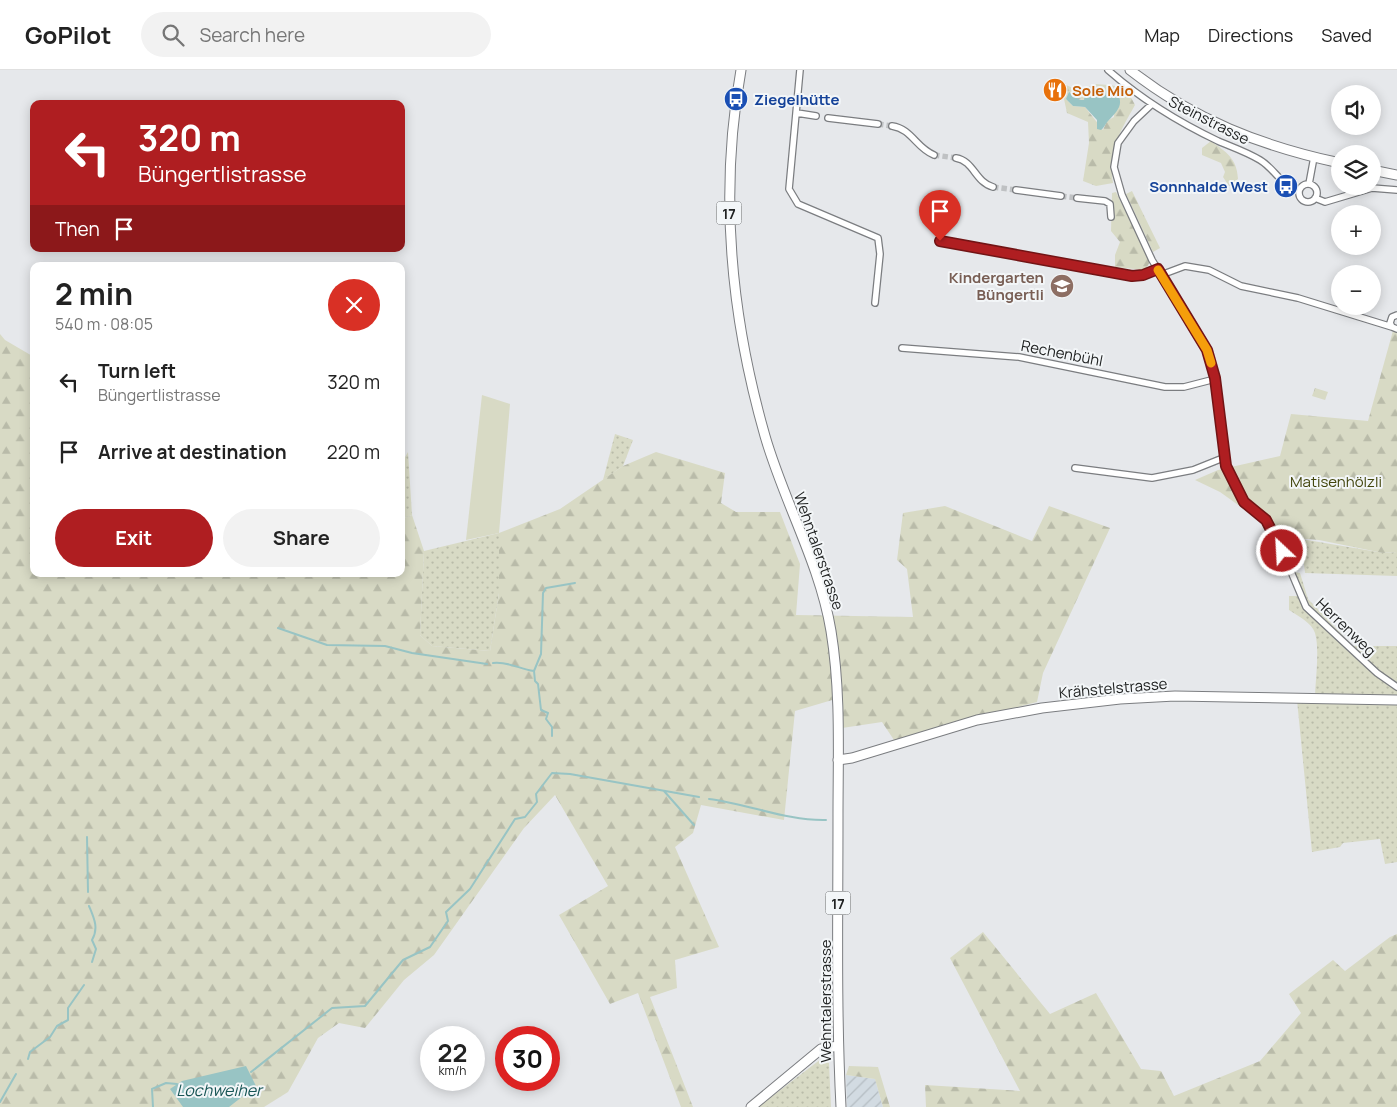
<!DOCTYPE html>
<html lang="en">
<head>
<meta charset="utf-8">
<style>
  body { margin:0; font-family:Manrope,sans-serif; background:#f2f2f2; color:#222; height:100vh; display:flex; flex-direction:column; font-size:19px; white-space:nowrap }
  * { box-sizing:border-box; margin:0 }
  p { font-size:16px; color:#767676 }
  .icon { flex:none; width:28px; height:28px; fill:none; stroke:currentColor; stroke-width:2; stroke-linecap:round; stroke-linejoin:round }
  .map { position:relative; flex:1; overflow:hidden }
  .drawer { position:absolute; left:30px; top:192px; width:375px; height:315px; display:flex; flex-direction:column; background:#fff; border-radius:10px; box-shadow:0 2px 12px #0003 }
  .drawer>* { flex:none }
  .banner { position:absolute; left:30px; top:30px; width:375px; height:152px; border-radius:10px; box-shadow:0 2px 12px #0003; background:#af1e21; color:#fff; overflow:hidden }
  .fabs { position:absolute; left:1331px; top:15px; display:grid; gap:10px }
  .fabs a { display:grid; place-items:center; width:50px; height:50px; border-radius:50%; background:#fff; box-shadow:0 2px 12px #0003; font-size:25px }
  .speed { position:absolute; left:420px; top:956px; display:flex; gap:10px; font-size:25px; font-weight:700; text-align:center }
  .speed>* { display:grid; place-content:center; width:65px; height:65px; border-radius:50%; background:#fff; box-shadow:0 2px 12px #0003; line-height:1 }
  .speed small { font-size:12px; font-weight:400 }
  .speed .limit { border:8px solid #d22; background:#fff; color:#111 }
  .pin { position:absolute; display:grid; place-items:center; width:42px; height:42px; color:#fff; margin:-51px -21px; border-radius:50% 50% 50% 0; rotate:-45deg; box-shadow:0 0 5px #0007 }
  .pin .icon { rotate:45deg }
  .me { position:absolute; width:55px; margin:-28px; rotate:335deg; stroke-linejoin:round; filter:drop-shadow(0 0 4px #0008) }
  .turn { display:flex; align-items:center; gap:18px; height:105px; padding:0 25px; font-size:22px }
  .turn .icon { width:65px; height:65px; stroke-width:2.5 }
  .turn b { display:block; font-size:35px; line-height:42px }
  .then { display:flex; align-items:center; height:48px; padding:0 25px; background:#0003; gap:10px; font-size:19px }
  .round { display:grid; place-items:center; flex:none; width:52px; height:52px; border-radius:26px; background:#f2f2f2 }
  .overview { display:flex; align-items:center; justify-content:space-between; height:85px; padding:0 25px }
  h1 { font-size:30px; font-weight:700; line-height:38px }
  .cta { display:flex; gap:10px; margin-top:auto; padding:10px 25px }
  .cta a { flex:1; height:58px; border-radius:30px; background:#af1e21; color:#fff; font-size:20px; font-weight:700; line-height:58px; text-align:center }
  .cta a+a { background:#f2f2f2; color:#222 }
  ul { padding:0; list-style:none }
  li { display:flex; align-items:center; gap:15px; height:70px; padding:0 25px }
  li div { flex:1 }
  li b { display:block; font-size:19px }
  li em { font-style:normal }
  header { display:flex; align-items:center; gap:30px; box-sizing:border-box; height:70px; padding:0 25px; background:#fff; border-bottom:1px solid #e0e0e0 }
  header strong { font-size:24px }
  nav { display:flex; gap:28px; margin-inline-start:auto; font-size:18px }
  .search { width:350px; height:45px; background:#f2f2f2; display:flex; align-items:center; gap:12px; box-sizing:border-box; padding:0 18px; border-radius:28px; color:#767676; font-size:19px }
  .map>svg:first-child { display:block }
</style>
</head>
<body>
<header>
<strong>GoPilot</strong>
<div class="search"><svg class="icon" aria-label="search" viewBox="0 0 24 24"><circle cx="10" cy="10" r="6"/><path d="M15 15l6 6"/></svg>Search here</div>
<nav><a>Map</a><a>Directions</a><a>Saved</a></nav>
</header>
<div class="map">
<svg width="1397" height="1037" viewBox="0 0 1397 1037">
  <defs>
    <pattern id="industrial-furrows" width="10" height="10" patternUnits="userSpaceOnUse" patternTransform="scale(1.25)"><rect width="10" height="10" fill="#d2dbe2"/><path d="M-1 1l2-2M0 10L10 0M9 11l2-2" fill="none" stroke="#b4bcc2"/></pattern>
    <pattern id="grass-dots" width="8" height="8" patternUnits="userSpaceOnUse" patternTransform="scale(1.25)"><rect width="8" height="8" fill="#d8dac5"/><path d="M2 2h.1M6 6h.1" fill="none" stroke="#b9bba9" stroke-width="1.8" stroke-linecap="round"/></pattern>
    <pattern id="forest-firs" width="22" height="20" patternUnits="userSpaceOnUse" patternTransform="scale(1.25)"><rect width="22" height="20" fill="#d8dac5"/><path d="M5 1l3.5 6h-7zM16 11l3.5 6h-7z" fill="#b9bba9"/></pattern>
    <pattern id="park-tufts" width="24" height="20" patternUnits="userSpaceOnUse" patternTransform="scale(1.25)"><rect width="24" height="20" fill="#d8dac5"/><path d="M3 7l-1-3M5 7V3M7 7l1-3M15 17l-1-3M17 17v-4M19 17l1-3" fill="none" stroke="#b9bba9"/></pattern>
  </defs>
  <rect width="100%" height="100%" fill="#e6e8eb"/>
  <path fill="url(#industrial-furrows)" d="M846,1005l29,4 8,28h-36z"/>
  <path fill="url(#grass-dots)" d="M615,364l18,6 -10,26 -20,14z
    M408,382l4,63 -11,4v-55z
    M499,463v60l-9,58 -58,-5 -12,-11 4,-84z
    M1301,469l83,14 13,-1v24l-92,-3z
    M1293,502l7,1 8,26 45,47h44v216l-12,2 -5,-25 -37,4 -3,4 -28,5 -15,-152h18c0,-18 5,-50 0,-67 -3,-10 -17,-17 -26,-23v-14h12z
    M821,989l8,4 2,44h-73z"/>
  <path fill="url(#forest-firs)" fill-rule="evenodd" d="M1094,14c22,2 31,-1 41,21 -15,27 -27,45 -22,78l-17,3 -13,-5 6,-38 -1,-21 -21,-9 -3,-14 2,-14 14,6zM1115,20l-1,27 -7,4 -4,9 -18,-23 -12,-1 -7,-7 7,-5 2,5 9,1 4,-9z
    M1211,71c15,11 26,17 27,38l-9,7 -6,-9 2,-5 -4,-9 -19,-8v-7z
    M1132,121l28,57 -7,4 -27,-58z
    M1116,122l34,70 -5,8 -30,-3v-12l5,-13 -9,-11 1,-38z
    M1394,257l3,1v224l-14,1 -64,-13 -36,-3 -63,-45 -25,-12 23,-10 62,-14 11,-42 77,7z
    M0,264l5,6 29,17v217h367v-55l11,-4 12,36 -4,84 12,11 58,5 9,-58v-60l61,-24 63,-43 33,-14 69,21 -4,30 15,9h44l20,52 -4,51 117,2 -6,-48 -10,-9 6,-47 42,-7 87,35 17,-35 61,22 -67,145 -6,29 -143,38 -12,-18 -40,6 -3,-30 -44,13 -11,109 -83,-15 -8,28 -18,14 44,100 -44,13 2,28 -27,9 43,110h-12l-43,-114 -28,11 -51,-89 49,-29 -53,-91 -31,33 -90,127 -30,25 -39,48 -26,-5 -21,15 -30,54 -24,15h-264z
    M983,862l67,82 46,-21 45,76 20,2 13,25 86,-35 41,-48 -12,-19 44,-34 12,11 45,-34 7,-3v173h-471l-1,-22 95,6 -70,-133z
    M849,996l29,1 12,40h-7l-8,-28 -29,-4z"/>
  <path fill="url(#park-tufts)" d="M1315,318l13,4 -3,8 -13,-4z"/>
  <path fill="#d8dac5" d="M482,325l28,9 -11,129 -33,7z"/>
  <path fill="#98c4c4" d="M1115,20c11,14 2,21 -7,31 -3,3 -4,7 -7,9l-4,-1v-9l-12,-13 -12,-1 -7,-7 3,-7 11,8h4l1,-7 3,-2z
    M246,996l10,20 -27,21h-46l-13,-18 12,-8z"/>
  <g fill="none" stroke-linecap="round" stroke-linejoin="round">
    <path stroke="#98c4c4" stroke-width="2" d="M278,558l49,17 58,1 27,7 75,11
      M493,593c15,-2 26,6 41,8
      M552,666v-9l-6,-8 2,-6 -7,-3 -3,-26 -3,-3 -1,-10 7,-17 2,-61 3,-5 29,-5
      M664,721l30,34
      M709,729c39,5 78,22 117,21
      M87,767l1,55
      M89,836c5,12 10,22 3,34l4,9 -4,13
      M28,989l2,-7 20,-15 7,-11 11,-6v-12l16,-23
      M251,1002l81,-64 33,-2 38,-46 27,-13 18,-26 -2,-9 24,-23 45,-70 10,-2 12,-15 -1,-8 16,-21 18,1 129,23
      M0,1032l16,-28
      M153,1037l-1,-18 14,-6 11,1"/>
    <path stroke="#bfc1c3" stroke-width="5.5" stroke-dasharray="5.5 3" stroke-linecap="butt" d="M878,54l14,2
      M934,85l22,3
      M993,117l23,3
      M1061,126l16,2"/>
    <g stroke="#7b7d80" stroke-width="8">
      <path id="street" d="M800,0l-11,119 9,15 80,34 2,16 -5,49
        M1108,0c33,29 70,52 110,71 14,6 29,11 42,19 15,9 21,26 39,30
        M1151,35l-17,16 -16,22 -4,24 8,28 30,65 55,90 8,29 11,87 18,36 22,18 9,14 31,73 71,66 20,14
        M797,43l19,3
        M828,48l50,6
        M892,56c20,3 24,22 42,29
        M956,88c18,3 19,24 37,29
        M1299 123a9 9 0 1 1 18 0a9 9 0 1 1-18 0Z
        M1309,114l5,-27
        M1016,120l45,6
        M1077,128l28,3 5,3 1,13
        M1315,128l10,4 47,-14 25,2
        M940,171l193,35 10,-1 15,-6
        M1161,205l24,-9 24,4 32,16 57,12 94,29
        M1397,245l-5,2 -2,6 2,4 5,2
        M902,278l117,9 146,30h19l31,-8
        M1075,398l77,10 41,-8 30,-12"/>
    </g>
    <g stroke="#7b7d80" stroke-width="11">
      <path id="secondary" d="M1130,0c64,50 131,76 210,93
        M1372,100l25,5
        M838,690l14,-2 125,-38 65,-12 78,-9 55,-3 222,4
        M751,1037l70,-58 17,-3"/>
    </g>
    <g stroke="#7b7d80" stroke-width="11">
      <path id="primary" d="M741,0c-22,122 -10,247 24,366 19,66 55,128 66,195 10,61 7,124 7,185 0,97 -2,194 3,291"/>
    </g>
    <use href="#street" stroke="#fff" stroke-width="5.5"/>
    <use href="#secondary" stroke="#fff" stroke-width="9"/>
    <use href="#primary" stroke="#fff" stroke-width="9"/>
  </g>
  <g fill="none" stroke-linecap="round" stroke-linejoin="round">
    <g stroke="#721415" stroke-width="12">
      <path id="route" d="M940,171l192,35 11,-1 15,-6 49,81 8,28 11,88 18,36 22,18 16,31"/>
    </g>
    <use href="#route" stroke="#af1e21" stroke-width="9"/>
    <path stroke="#f59e0b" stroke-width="9" d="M1158,200l49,80 4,13"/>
  </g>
  <defs>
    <g id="restaurant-disc" transform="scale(1.25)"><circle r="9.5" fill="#e8710a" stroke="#f3f6f8"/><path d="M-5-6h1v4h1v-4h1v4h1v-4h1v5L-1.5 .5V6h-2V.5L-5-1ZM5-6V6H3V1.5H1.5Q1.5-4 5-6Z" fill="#fff"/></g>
    <g id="bus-disc" transform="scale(1.25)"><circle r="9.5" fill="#1a4fb4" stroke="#f3f6f8"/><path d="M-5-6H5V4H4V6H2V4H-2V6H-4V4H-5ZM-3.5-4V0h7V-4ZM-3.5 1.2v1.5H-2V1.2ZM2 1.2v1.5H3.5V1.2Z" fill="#fff"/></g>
    <g id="school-disc" transform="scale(1.25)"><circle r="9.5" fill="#8d6e63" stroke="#f3f6f8"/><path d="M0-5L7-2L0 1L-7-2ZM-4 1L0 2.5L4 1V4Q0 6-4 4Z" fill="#fff"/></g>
  </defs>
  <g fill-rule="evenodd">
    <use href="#restaurant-disc" x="1055" y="20"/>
    <use href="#bus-disc" x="736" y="29"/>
    <use href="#bus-disc" x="1286" y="116"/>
    <use href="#school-disc" x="1062" y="216"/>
  </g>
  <g text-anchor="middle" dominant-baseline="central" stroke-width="4" stroke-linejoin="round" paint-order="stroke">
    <g fill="#f3f6f8" stroke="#606263" stroke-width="1">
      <rect x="716.5" y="131.5" width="25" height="23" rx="4"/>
      <rect x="825.5" y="821.5" width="25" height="23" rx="4"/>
    </g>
    <g font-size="14" font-weight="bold" fill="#212323">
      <text x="729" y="143">17</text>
      <text x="838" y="833">17</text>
    </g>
    <g font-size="15" font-weight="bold" fill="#c56008" stroke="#f3f6f8" text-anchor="start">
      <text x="1072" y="20">Sole Mio</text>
    </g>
    <g font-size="15" font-weight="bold" fill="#164399" stroke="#f3f6f8" text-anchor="start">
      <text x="754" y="29">Ziegelhütte</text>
      <text x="1268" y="116" text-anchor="end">Sonnhalde West</text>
    </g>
    <g font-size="15" fill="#212323" stroke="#f3f6f8">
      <text transform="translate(1209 50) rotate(27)">Steinstrasse</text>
      <text transform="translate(1062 283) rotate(11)">Rechenbühl</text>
      <text transform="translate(819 481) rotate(71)">Wehntalerstrasse</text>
      <text transform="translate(1346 557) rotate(44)">Herrenweg</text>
      <text transform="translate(1113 618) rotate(-5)">Krähstelstrasse</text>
      <text transform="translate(825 931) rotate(-90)">Wehntalerstrasse</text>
    </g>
    <g font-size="15" font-weight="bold" fill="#785e54" stroke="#f3f6f8" text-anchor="end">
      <text x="1044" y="207">Kindergarten<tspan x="1044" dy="17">Büngertli</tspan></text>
    </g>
    <g font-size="15" fill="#42450c" stroke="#f3f6f8">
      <text x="1336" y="411">Matisenhölzli</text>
    </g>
    <g font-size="16" font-style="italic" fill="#175555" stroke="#f3f6f8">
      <text x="219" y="1020">Lochweiher</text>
    </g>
  </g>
</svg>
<div class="fabs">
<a><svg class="icon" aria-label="sound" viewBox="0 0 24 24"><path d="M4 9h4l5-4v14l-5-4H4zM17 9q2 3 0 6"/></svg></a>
<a><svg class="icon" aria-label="layers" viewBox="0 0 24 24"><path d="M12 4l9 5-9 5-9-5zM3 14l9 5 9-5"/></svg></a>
<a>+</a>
<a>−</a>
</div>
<div class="speed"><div>22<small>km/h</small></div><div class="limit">30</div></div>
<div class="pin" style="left:940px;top:171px;background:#d93025"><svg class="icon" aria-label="arrive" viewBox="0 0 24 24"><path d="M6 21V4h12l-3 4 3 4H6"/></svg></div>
<svg class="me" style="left:1282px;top:481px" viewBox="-20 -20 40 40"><circle r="17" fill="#af1e21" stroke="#fff" stroke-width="3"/><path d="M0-11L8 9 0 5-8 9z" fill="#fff"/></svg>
<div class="banner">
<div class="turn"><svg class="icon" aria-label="left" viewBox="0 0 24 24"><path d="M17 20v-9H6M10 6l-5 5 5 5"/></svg><div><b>320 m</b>Büngertlistrasse</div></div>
<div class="then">Then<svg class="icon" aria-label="arrive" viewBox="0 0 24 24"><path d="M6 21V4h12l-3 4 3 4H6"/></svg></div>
</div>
<section class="drawer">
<div class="overview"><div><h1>2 min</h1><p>540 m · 08:05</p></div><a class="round" style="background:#d93025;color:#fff"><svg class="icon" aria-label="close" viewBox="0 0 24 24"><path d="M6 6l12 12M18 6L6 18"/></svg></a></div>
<ul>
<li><svg class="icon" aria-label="left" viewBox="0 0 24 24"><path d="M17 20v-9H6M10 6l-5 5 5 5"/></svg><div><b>Turn left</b><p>Büngertlistrasse</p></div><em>320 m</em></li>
<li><svg class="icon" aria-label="arrive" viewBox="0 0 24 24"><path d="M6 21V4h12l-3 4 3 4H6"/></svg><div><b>Arrive at destination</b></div><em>220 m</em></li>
</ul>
<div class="cta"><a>Exit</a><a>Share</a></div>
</section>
</div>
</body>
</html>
